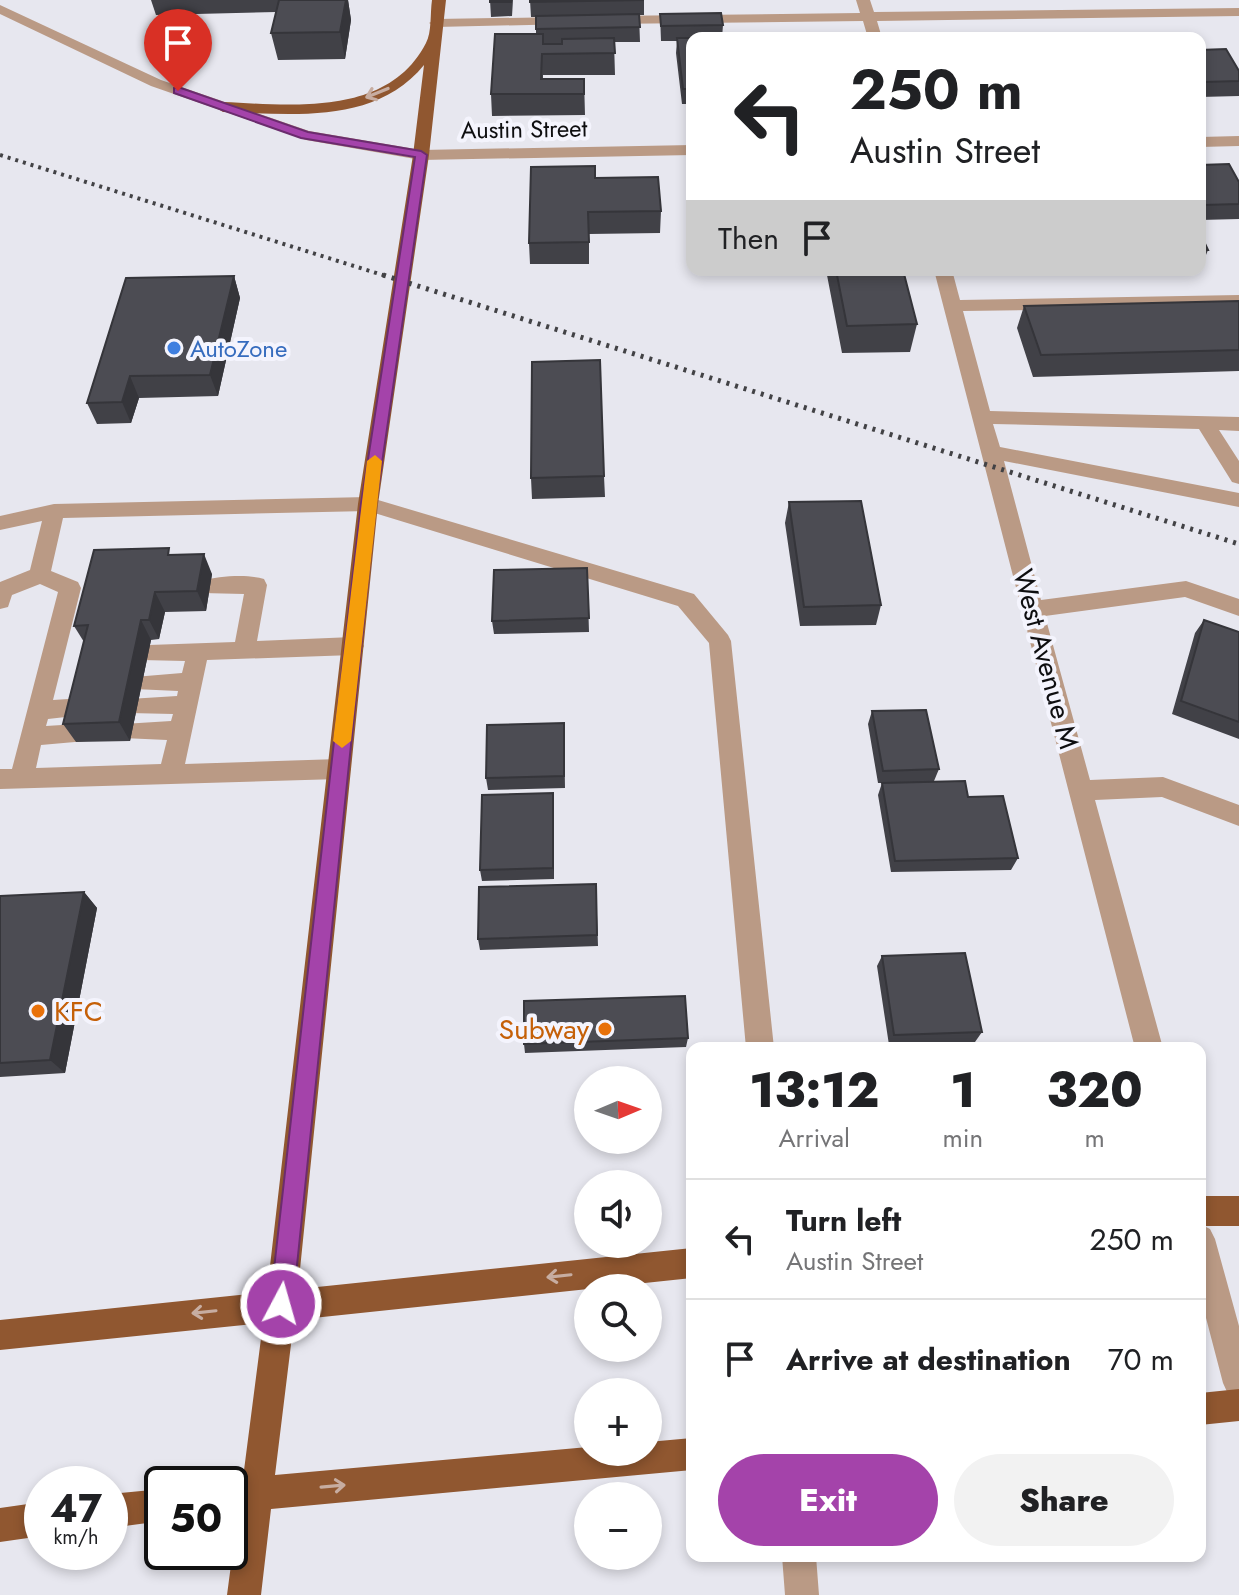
<!DOCTYPE html>
<html lang="en">
<head>
<meta charset="utf-8">
<style>
  body { margin:0; font-family:Jost,sans-serif; background:#f2f2f2; color:#202124; height:100vh; display:flex; flex-direction:column; font-size:30px; white-space:nowrap }
  * { box-sizing:border-box; margin:0 }
  p { font-size:26px; color:#757577 }
  .icon { flex:none; width:44px; height:44px; fill:none; stroke:currentColor; stroke-width:2; stroke-linecap:round; stroke-linejoin:round }
  .map { position:relative; flex:1; overflow:hidden }
  .drawer { position:absolute; left:686px; top:1042px; width:520px; height:520px; display:flex; flex-direction:column; background:#fff; border-radius:16px; box-shadow:0 4px 12px #0003 }
  .drawer>* { flex:none }
  .hud { position:absolute; left:686px; top:32px; width:520px; height:244px; border-radius:16px; box-shadow:0 4px 12px #0003; background:#fff; color:#202124; overflow:hidden }
  .needle { width:52px; rotate:88deg }
  .buttons { position:absolute; left:574px; top:1066px; display:grid; gap:16px }
  .buttons a { display:grid; place-items:center; width:88px; height:88px; border-radius:50%; background:#fff; box-shadow:0 4px 12px #0003; font-size:40px }
  .speed { position:absolute; left:24px; top:1466px; display:flex; gap:16px; font-size:40px; font-weight:700; text-align:center }
  .speed>* { display:grid; place-content:center; width:104px; height:104px; border-radius:50%; background:#fff; box-shadow:0 4px 12px #0003; line-height:1 }
  .speed small { font-size:20px; font-weight:400 }
  .speed .limit { border:4px solid #111; border-radius:12px; background:#fff; color:#111 }
  .pin { position:absolute; display:grid; place-items:center; width:68px; height:68px; color:#fff; margin:-82px -34px; border-radius:50% 50% 50% 0; rotate:-45deg; box-shadow:0 0 8px #0007 }
  .pin .icon { rotate:45deg }
  .me { position:absolute; width:88px; margin:-44px; rotate:6deg; stroke-linejoin:round; filter:drop-shadow(0 0 6px #0008) }
  .turn { display:flex; align-items:center; gap:28px; height:168px; padding:0 32px; font-size:36px }
  .turn .icon { width:104px; height:104px; stroke-width:2.5 }
  .turn b { display:block; font-size:56px; line-height:68px }
  .then { display:flex; align-items:center; height:76px; padding:0 32px; background:#0003; gap:16px; font-size:30px }
  .eta { display:flex; justify-content:space-evenly; align-items:center; height:136px; text-align:center }
  .eta b { font-size:48px; font-weight:800; line-height:56px }
  .action { display:flex; gap:16px; margin-top:auto; padding:16px 32px }
  .action a { flex:1; height:92px; border-radius:48px; background:#a443aa; color:#fff; font-size:32px; font-weight:800; line-height:92px; text-align:center }
  .action a+a { background:#f2f2f2; color:#202124 }
  ul { padding:0; list-style:none }
  li { display:flex; align-items:center; gap:24px; height:120px; padding:0 32px; border-top:2px solid #e0e0e0 }
  li div { flex:1 }
  li b { display:block; font-size:30px }
  li em { font-style:normal }
  .map>svg:first-child { display:block }
</style>
</head>
<body>
<div class="map">
<svg width="1239" height="1595" viewBox="0 0 1239 1595">
  <rect width="100%" height="100%" fill="#e7e7ef"/>
  <g fill="none" stroke-linecap="round" stroke-linejoin="round">
    <path fill="#ba9a85" fill-rule="evenodd" d="M856,0h14l4,12 365,-4v8l-362,5 5,17h-14l-5,-17 -256,3 -7,-4 7,-4 253,-3z
      M0,5l161,75 148,51 112,19 271,-5v10l-271,5 -115,-20 -155,-54 -151,-72z
      M566,17l7,4 -2,3 -135,3 -7,-4 7,-4z
      M1239,136v10l-39,1v-10z
      M934,270h18l8,30 279,-5v12l-276,4 27,100 249,6v14l-20,-1 20,31v23l-7,-2 -33,-53 -206,-5 7,23 239,46v14l-235,-46 37,139 145,-19 53,18v17l-54,-19 -140,19 45,164 73,-3 76,28v21l-77,-29 -67,3 68,248h-28z
      M368,497l326,97 34,41 3,6 43,407h-28l-37,-405 -31,-37 -310,-95 -305,7 -12,53 27,11 3,6 -28,112 31,-2 8,2 3,7 -3,7 -44,5 -2,7 32,-2 8,3 4,7 -4,7 -45,4 -5,23 125,-4 6,-24 -44,-2 -4,-7 4,-7 48,-3 2,-7 -44,-1 -3,-7 3,-7 48,-3 1,-5 -44,-2 -3,-6 3,-6 48,-4 3,-12 -44,-1 -3,-6 3,-6 8,-3 86,-3 9,-48 -42,-1 -3,-6 3,-6c17,-5 45,-7 62,-2l3,6 -10,56 96,-4 8,3 3,6 -3,6 -8,3 -146,5 -22,104 154,-5 8,3 4,7 -4,7 -8,3 -339,10v-20h12l46,-177 -18,-8 -28,11 -4,12 -8,2v-27l30,-12 12,-49 -42,9v-14l54,-12z
      M1200,1224l10,5 5,10 24,87v73l-11,-5 -5,-11 -23,-88z
      M782,1556h34l3,39h-34z"/>
    <path fill="#905730" fill-rule="evenodd" d="M432,0h14l-17,155 -51,349 -80,785 394,-41v30l-398,42 -19,155 313,-28v5h60v-10l44,-4v32l-421,39 -10,86h-34l11,-83h-8v-28h-11l24,-6 20,-155 -263,27v-30l267,-28 91,-788 55,-349 11,-90c-49,60 -132,49 -201,47l-8,-5 8,-5c69,3 165,15 203,-59 6,-11 4,-30 6,-43z
      M1200,1196h39v30h-39z
      M1239,1389v32l-39,4v-32z
      M162,1489v32l-52,7v-34z
      M42,1502v34l-42,6v-34z"/>
    <path stroke="#424245" stroke-width="4" stroke-dasharray="3 5" stroke-linecap="butt" d="M0,155l389,122"/>
    <path stroke="#424245" stroke-width="5" stroke-dasharray="3 6" stroke-linecap="butt" d="M383,275l856,269"/>
  </g>
  <path fill="#414147" fill-rule="evenodd" d="M151,0h197l3,20 -6,39 -67,1 -7,-27 5,-21 -120,3z
    M490,0h23l-1,16 -21,1z
    M530,0h114v15h-5l1,27h-26l1,33h-72v4h41l1,36 -93,1 -1,-22 45,-60v-17h-5zM544,43h18v1h-18z
    M660,14l63,11 -1,13h-30v66h-10l-6,-51 1,-12h-16z
    M1200,50l39,21v25l-39,1z
    M1200,165l39,17v37l-39,1z
    M595,178l66,33 -1,22 -71,1v30h-59l-1,-21z
    M1200,233l8,17 -6,15h-2z
    M826,270h77l14,54 -7,28 -68,1z
    M234,276l6,22 -22,98 -79,2 -8,25 -34,1 -10,-21z
    M1239,301v70l-206,6 -16,-49 7,-22z
    M604,476l1,21 -73,2 -1,-21z
    M789,502l92,103 -5,20 -76,1 -15,-103z
    M173,555l39,19 -6,37 -41,1 -6,27 -8,1 -21,101 -54,1 -13,-18 21,-82 -10,-16z
    M587,568l2,64 -95,2 -2,-13z
    M1204,620l35,12v107l-67,-25 23,-81z
    M872,711l67,58 -5,12 34,16 50,61 -7,12 -120,2 -13,-77 4,-12h-4l-10,-59z
    M564,723l1,65 -77,2 -2,-12z
    M553,793l1,86 -72,2 -2,-11z
    M596,884l2,62 -118,4 -2,-11z
    M84,892l13,16 -32,165 -65,4v-181z
    M882,956l100,76 -7,10 -86,3 -12,-79z
    M688,1038l-2,9 -161,6 -1,-9z"/>
  <path fill="#35353a" d="M346,0h2l3,20 -6,39 -5,-27z
    M234,276l6,22 -22,98 -8,-21z
    M130,376l9,22 -8,25 -9,-21z
    M204,554l8,20 -6,37 -9,-20z
    M155,592l10,20 -6,27 -10,-19z
    M141,620l10,20 -21,101 -11,-19z
    M553,793l1,12v74l-1,-11z
    M84,892l13,16 -32,165 -15,-13z"/>
  <path fill="#4c4c53" stroke="#35353a" stroke-width="2" d="M279,0h67l-6,32 -69,1z
    M490,0h21v2h-21z
    M530,0h114l-114,2z
    M721,13l2,12 -62,1 -1,-12z
    M639,14l1,13 -104,2v-13z
    M495,34h48v10h19v-5l52,-1 1,15 -73,1 -1,25h43v15h-93z
    M677,38h15v51h-9z
    M1226,49l13,22v10l-35,1 -4,-8v-24z
    M1229,164l10,18v22l-36,1 -3,-5v-35z
    M595,166v12l63,-1 3,34 -73,1 1,30 -60,1 2,-76z
    M1200,233l8,17h-8z
    M836,270h67l14,54 -70,2z
    M234,276l-24,99 -80,1 -8,26 -35,1 39,-125z
    M1239,301v49l-198,5 -17,-49z
    M600,360l4,116 -73,2 1,-116z
    M861,501l20,104 -77,2 -15,-105z
    M169,548l-1,7 36,-1 -7,37 -42,1 -6,28h-8l-22,102 -56,2 25,-99 -14,1 20,-76z
    M587,568l2,50 -97,3 2,-51z
    M1204,620l35,12v90l-58,-21z
    M926,710l13,59 -56,2 -11,-60z
    M564,723v53l-78,2 1,-53z
    M965,781l3,16 35,-1 15,62 -123,3 -13,-78z
    M553,793v75l-73,2 2,-75z
    M596,884l1,51 -119,4 1,-52z
    M84,892l-34,168 -50,3v-167z
    M965,953l17,79 -88,3 -12,-79z
    M685,996l3,42 -164,6v-43z"/>
  <defs><path id="oneway-shaft" d="M-6 0H5M1.5-3L5.5 0L1.5 3" fill="none" stroke-width="1.6" stroke-linecap="round" stroke-linejoin="round" transform="scale(2)"/></defs>
  <g stroke="#c7ada1">
    <use href="#oneway-shaft" transform="translate(377 93) rotate(158)"/>
    <use href="#oneway-shaft" transform="translate(559 1276) rotate(174)"/>
    <use href="#oneway-shaft" transform="translate(204 1312) rotate(174)"/>
    <use href="#oneway-shaft" transform="translate(333 1486) rotate(-5)"/>
  </g>
  <path fill="#a443aa" stroke="#6b2c6e" stroke-width="2" d="M178,87l130,45 113,19 6,4 -51,349 -83,800 -4,8 -8,3 -8,-3 -3,-8 91,-800 54,-347 -114,-19 -127,-45v-5z"/>
  <path fill="#f59e0b" d="M375,455l7,6 -31,280 -9,7 -9,-7 34,-280z"/>
  <circle fill="#3f7fe0" stroke="#f4f4fd" stroke-width="3" cx="174" cy="348" r="8"/>
  <g fill="#e8710a" stroke="#f4f4fd" stroke-width="3">
    <circle cx="38" cy="1011" r="8"/>
    <circle cx="605" cy="1029" r="8"/>
  </g>
  <g text-anchor="middle" dominant-baseline="central" stroke-width="8" stroke-linejoin="round" paint-order="stroke">
    <g font-size="24" fill="#0e0e10" stroke="#f4f4fd">
      <text transform="translate(524 129) rotate(-1)">Austin Street</text>
    </g>
    <g font-size="24" fill="#366cbe" stroke="#f4f4fd" text-anchor="start">
      <text x="190" y="348">AutoZone</text>
    </g>
    <g font-size="28" fill="#0e0e10" stroke="#f4f4fd">
      <text transform="translate(1046 659) rotate(75)">West Avenue M</text>
    </g>
    <g font-size="28" fill="#c56008" stroke="#f4f4fd" text-anchor="start">
      <text x="54" y="1011">KFC</text>
      <text x="589" y="1029" text-anchor="end">Subway</text>
    </g>
  </g>
</svg>
<div class="buttons">
<a><svg class="needle" viewBox="-14 -14 28 28"><path d="M0-13l5 13h-10z" fill="#e53935"/><path d="M0 13l5-13h-10z" fill="#757577"/></svg></a>
<a><svg class="icon" aria-label="sound" viewBox="0 0 24 24"><path d="M4 9h4l5-4v14l-5-4H4zM17 9q2 3 0 6"/></svg></a>
<a><svg class="icon" aria-label="search" viewBox="0 0 24 24"><circle cx="10" cy="10" r="6"/><path d="M15 15l6 6"/></svg></a>
<a>+</a>
<a>−</a>
</div>
<div class="speed"><div>47<small>km/h</small></div><div class="limit">50</div></div>
<div class="pin" style="left:178px;top:91px;background:#d93025"><svg class="icon" aria-label="arrive" viewBox="0 0 24 24"><path d="M6 21V4h12l-3 4 3 4H6"/></svg></div>
<svg class="me" style="left:281px;top:1304px" viewBox="-20 -20 40 40"><circle r="17" fill="#a443aa" stroke="#fff" stroke-width="3"/><path d="M0-11L8 9 0 5-8 9z" fill="#fff"/></svg>
<div class="hud">
<div class="turn"><svg class="icon" aria-label="left" viewBox="0 0 24 24"><path d="M17 20v-9H6M10 6l-5 5 5 5"/></svg><div><b>250 m</b>Austin Street</div></div>
<div class="then">Then<svg class="icon" aria-label="arrive" viewBox="0 0 24 24"><path d="M6 21V4h12l-3 4 3 4H6"/></svg></div>
</div>
<section class="drawer">
<div class="eta">
<div><b>13:12</b><p>Arrival</p></div>
<div><b>1</b><p>min</p></div>
<div><b>320</b><p>m</p></div>
</div>
<ul>
<li><svg class="icon" aria-label="left" viewBox="0 0 24 24"><path d="M17 20v-9H6M10 6l-5 5 5 5"/></svg><div><b>Turn left</b><p>Austin Street</p></div><em>250 m</em></li>
<li><svg class="icon" aria-label="arrive" viewBox="0 0 24 24"><path d="M6 21V4h12l-3 4 3 4H6"/></svg><div><b>Arrive at destination</b></div><em>70 m</em></li>
</ul>
<div class="action"><a>Exit</a><a>Share</a></div>
</section>
</div>
</body>
</html>
